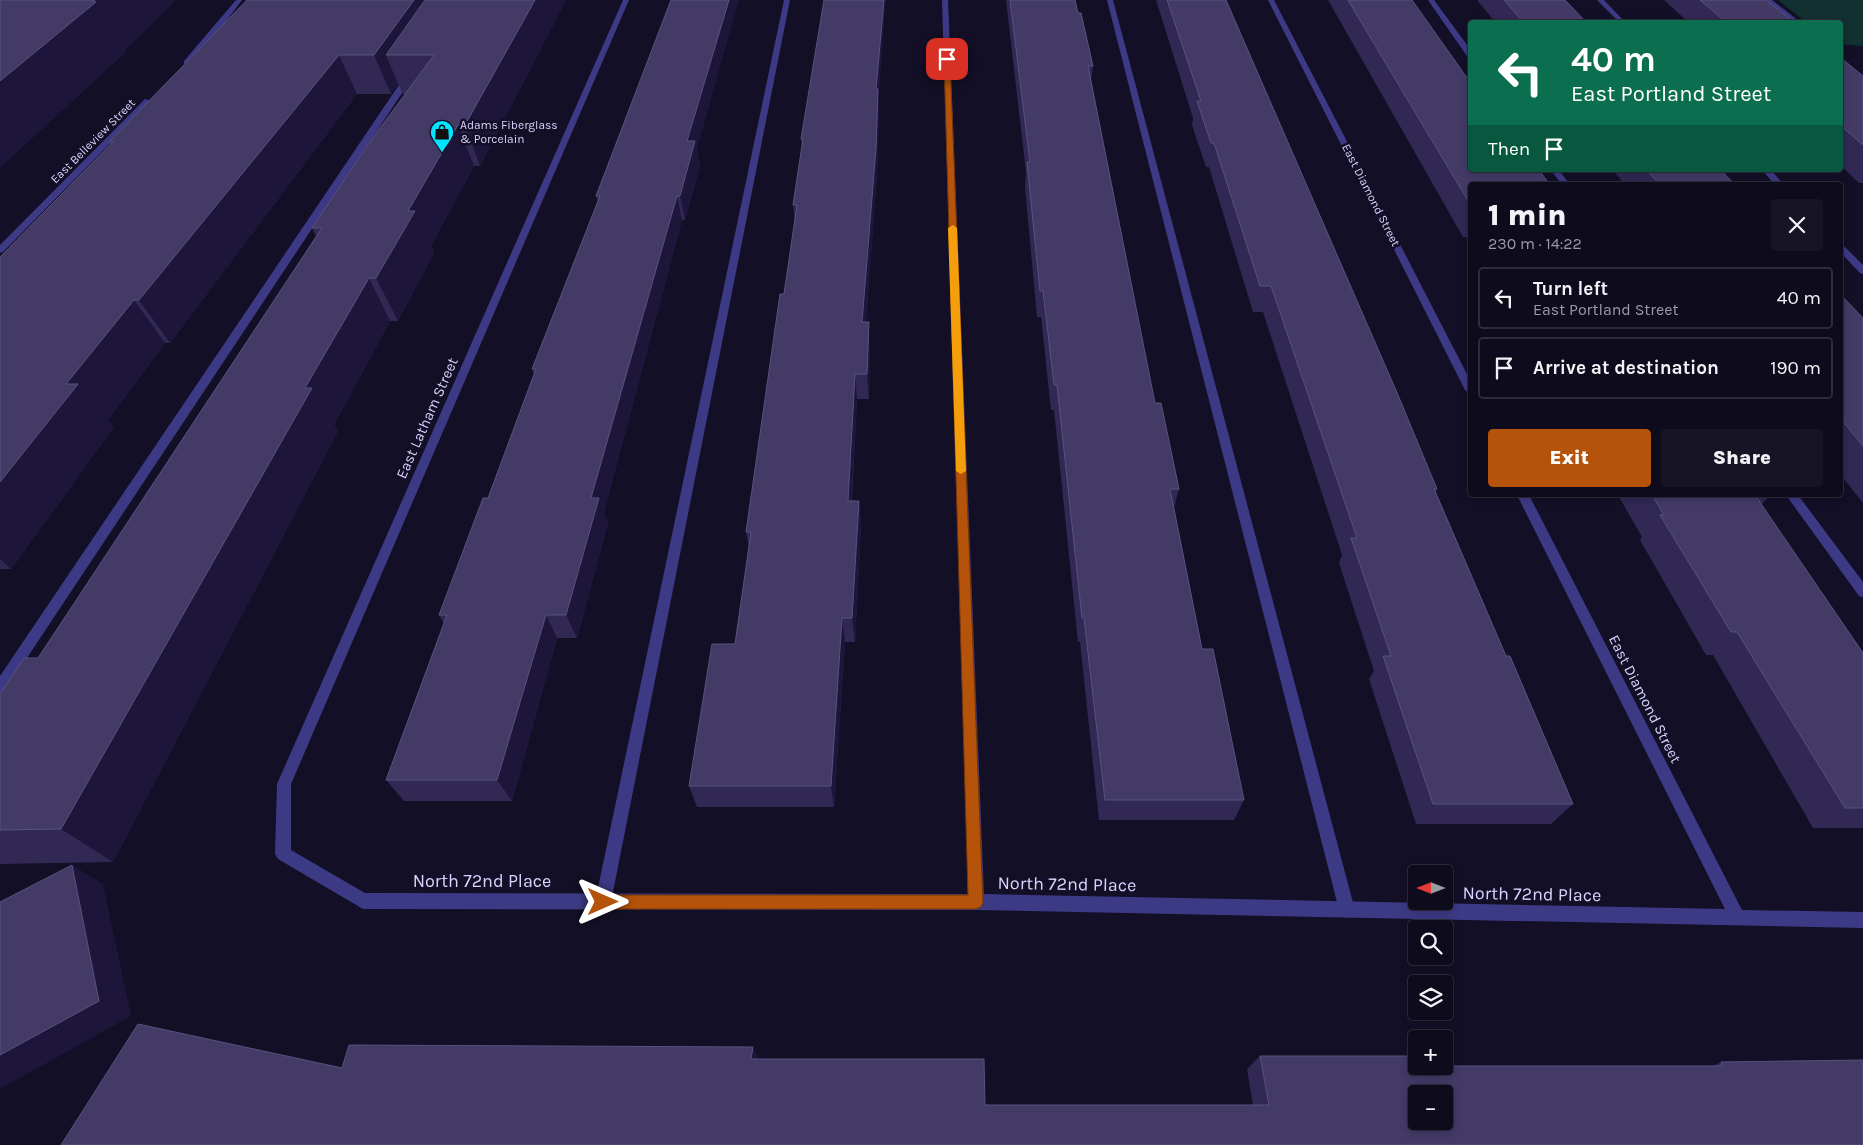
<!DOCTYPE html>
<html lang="en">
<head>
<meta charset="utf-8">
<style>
  body { margin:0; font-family:Karla,sans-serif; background:#171425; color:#f1f3f6; height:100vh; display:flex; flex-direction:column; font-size:19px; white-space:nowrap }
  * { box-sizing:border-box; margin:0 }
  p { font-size:16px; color:#9b9ba3 }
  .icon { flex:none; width:28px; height:28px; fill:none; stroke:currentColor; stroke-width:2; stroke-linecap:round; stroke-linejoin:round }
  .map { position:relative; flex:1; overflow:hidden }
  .side { position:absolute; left:1468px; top:182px; width:375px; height:315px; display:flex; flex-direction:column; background:#0e0b1c; border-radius:5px; box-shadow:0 2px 8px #0003,0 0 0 1px #2e2b3b }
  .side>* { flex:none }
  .hud { position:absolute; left:1468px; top:20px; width:375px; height:152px; border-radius:5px; box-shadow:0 2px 8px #0003,0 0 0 1px #2e2b3b; background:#0b6e4f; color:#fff; overflow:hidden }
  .needle { width:32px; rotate:270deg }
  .tools { position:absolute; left:1408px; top:865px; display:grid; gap:10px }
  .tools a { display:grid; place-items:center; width:45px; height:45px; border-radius:5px; background:#0e0b1c; box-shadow:0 2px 8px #0003,0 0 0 1px #2e2b3b; font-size:25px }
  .pin { position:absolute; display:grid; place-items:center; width:42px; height:42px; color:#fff; margin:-21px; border-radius:10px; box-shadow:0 2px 8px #0006 }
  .me { position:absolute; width:55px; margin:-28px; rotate:90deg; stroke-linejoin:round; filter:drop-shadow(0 0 4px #0008) }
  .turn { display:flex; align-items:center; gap:18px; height:105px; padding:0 20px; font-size:22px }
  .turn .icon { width:65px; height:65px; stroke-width:2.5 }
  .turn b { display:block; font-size:35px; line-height:42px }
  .then { display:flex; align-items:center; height:48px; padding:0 20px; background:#0003; gap:10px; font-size:19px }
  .round { display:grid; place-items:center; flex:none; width:52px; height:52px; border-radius:5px; background:#171425 }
  .headline { display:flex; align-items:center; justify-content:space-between; height:85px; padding:0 20px }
  h1 { font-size:30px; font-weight:800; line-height:38px }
  .cta { display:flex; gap:10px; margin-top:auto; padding:10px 20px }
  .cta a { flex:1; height:58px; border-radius:5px; background:#b45309; color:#fff; font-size:20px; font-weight:800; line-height:58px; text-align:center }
  .cta a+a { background:#171425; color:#f1f3f6 }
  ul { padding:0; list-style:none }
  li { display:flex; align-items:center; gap:15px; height:62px; margin:0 10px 8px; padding:0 10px; border:2px solid #2e2b3b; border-radius:5px }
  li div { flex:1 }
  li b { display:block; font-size:19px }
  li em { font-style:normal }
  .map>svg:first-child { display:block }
</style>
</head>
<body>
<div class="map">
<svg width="1863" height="1145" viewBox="0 0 1863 1145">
  <rect width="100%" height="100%" fill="#130f26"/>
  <path fill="#12302f" d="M1778,0h85v46l-23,-2v-22h-34z"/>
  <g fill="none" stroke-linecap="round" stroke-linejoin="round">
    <path fill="#3d3a85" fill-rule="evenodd" d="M784,0h6l-179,902 -2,5 -6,3 -6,-3 -2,-5z
      M1107,0h6l242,910 -2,6 -6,2 -6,-2 -2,-6z
      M1428,0h6l36,49v7h-3z
      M1765,0h7l28,22h-8z
      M407,73l7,2 -409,616 -5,2v-17z
      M1551,170h8l11,15h-8z
      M1786,495h12l65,87v15l-4,-1z"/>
    <path fill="#3d3a85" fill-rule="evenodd" d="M236,0h6l-18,24 -34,41h-6v-4z
      M623,0h6l-338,784v66l74,43 603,1 -26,-894h6l36,894 741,15 -208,-414h12l213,415 121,2v16l-887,-18 -613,-1 -85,-50 -3,-5 2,-70z
      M1268,0h6l196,380v14l-5,-4z
      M145,99l7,2 -149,151 -3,1v-8z"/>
    <path fill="#3d3a85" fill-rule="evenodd" d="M1597,0h7l21,22h-6z
      M1762,170h9l13,15h-9z
      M1840,244l3,1 20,20v9l-3,-1 -20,-21z"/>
  </g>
  <path fill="#312854" d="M247,0h319l-86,166h-6l-43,80 3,7 -36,68h-8l-56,104 4,6 -225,431 -113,2v-170l38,-36 278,-422 -4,-8 93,-134h-2l-5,-10 -7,10h-34l-187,249h-5l-57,77 6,7 -103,142h-11v-312l110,-113 -1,-2z
    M1006,0h69l3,13 15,53 -2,15 64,322 24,86 -5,19 28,141 42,151 -10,20h-135l-19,-178h-2l-24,-232h-3l-10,-93h-4l-12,-130 1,-15z
    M1156,0h70l211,489 -1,3 70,164 67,148 -22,20h-135l-47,-145 5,-8 -35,-108 3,-8 -79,-243h-10l-44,-145h-3l-14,-42 1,-7z
    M1328,0h84l58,170v73l-4,-6h-3z
    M1477,0h88l21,22h-91z
    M1664,0h102l28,22h-106z
    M1840,57l23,19v107h-4l-19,-18z
    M879,94v18l-2,61 -11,149 4,25 -1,52h-12l-5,102h7l2,25 -6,116h-10l-11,165h-137l-8,-21 46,-142 14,-96 -3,-16 49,-311 -2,-16 9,-57 -1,-9z
    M697,149l3,17 -15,54h-3l-78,292 4,11 -31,115h-20l-45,163h-108l-18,-21 58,-157 -5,-8 49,-117 46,-123 -2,-6 66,-167 -2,-6z
    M1613,170h108l14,15h-110z
    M1840,294l23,24v185l-23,-29z
    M1618,495h152l-9,10 102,148v175h-50l-100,-173h-7l-66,-115 2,-3z
    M1260,1056l184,10h269l8,-4 142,83h-1802l281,-77 417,-9 226,46h268l-6,-36z"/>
  <path fill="#1d163a" d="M95,0h80l-3,5 -47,45 1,2 -126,116v-87z
    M414,0h41l-69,55 12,29 -7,10 -17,-39z
    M535,0h31l-86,166 -15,-41z
    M729,0h10l-42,149 3,17 -15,54 -5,-24 7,-55z
    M884,0h2l-7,94v18l-2,61 -13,174 -2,-25 14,-233z
    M339,55l18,39 -187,249 -31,-43z
    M458,125l16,41 -43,80 3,7 -36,68 -22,-43 32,-67z
    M677,196l5,24 -78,292 4,11 -31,115 -11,-23 25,-117z
    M369,278l21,43 -56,104 4,6 -225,431 -52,-33 244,-441z
    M134,300l31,43 -57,77 6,7 -103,142 -11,-10v-77l66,-98z
    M869,322l1,25 -1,52 -2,-25z
    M855,374l2,25 -7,127 -2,-25z
    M859,501l2,25 -6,116 -3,-24z
    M546,615l11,23 -45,163 -15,-21z
    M842,618l3,24 -11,165 -3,-21z
    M72,865l31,19 28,132 -131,73v-34z
    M753,1047l7,14 -9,-2z"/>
  <path fill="#433a66" stroke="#5a527e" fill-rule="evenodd" d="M0,0h95l-2,2h3l-96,79z
    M247,0h167l-40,55h-35l-200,245h-5l-68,84h12l-78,98v-225l113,-115h-4z
    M425,0h110l-70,125h-7l-50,86h7l-39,67h-7l-64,110h7l-251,441 -61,1v-136l24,-36h14l284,-430h-10l62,-92 60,-81h-48z
    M671,0h58l-42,141h8l-15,55h-3l-86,302h8l-33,117h-20l-49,165h-111l61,-165h-8l44,-117h5l48,-129h-4l68,-173h-4z
    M824,0h60l-8,89h2l-2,59 -14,174h7l-2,52h-12l-7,127h11l-7,117h-10l-11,168h-142l23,-142h23l16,-112h-5l34,-238h4l13,-89h-4l10,-66h-2z
    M1010,0h65l3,13h3l12,53h-5l67,337h6l18,86h-9l32,160h11l31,151h-139l-21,-182h-2l-25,-233h-3l-11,-94h-3l-13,-129h3z
    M1167,0h59l172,395 39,94h-3l72,167h4l63,148h-140l-50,-148h8l-40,-118h6l-86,-252h-11l-46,-143h-3l-14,-42h4z
    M1348,0h64l58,82v88h69l11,15h-80v19z
    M1504,0h61l21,22h-63z
    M1700,0h66l28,22h-68z
    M1840,57l23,19v69l-23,-20z
    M1647,170h74l14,15h-75z
    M1840,294l23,24v128l-23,-28v-17h2l-2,-3z
    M1652,495h118h-15l108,158v155h-18l-108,-176h-6l-71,-117h4z
    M72,865l27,136 -99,54v-153z
    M138,1024l204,44 7,-23 404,2 -2,12h233l1,46h284l-9,-49h156v10h28v-2v2h278l-1,-4 142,-2v85h-1802zM1416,1094h28v27h-28z"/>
  <path fill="#b45309" stroke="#753606" d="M944,58l6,1 33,843 -2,5 -5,2h-373l-5,-2 -2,-5 2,-5 5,-2h365z"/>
  <path fill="#f59e0b" d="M953,225l4,3 9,243 -5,3 -5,-3 -8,-243z"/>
  <defs>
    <g id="shop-pin" transform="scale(1.25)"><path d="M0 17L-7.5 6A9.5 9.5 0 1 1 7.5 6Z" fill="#00e5ff" stroke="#130f26"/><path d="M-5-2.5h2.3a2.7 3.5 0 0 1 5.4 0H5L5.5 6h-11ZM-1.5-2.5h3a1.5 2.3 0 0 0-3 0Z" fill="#111"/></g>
  </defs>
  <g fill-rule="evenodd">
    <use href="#shop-pin" x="442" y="132"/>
  </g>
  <g text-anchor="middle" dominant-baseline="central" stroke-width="5" stroke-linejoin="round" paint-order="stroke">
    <g font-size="12" fill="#d9d4ff" stroke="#130f26" text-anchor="start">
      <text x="460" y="125">Adams Fiberglass<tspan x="460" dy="14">&amp; Porcelain</tspan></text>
    </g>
    <g font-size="12" fill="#d9d4ff" stroke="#130f26">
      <text transform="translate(93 141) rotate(-45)">East Belleview Street</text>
      <text transform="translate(1371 195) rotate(63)">East Diamond Street</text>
    </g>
    <g font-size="15" fill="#d9d4ff" stroke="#130f26">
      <text transform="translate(427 418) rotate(-66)">East Latham Street</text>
      <text transform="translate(1645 699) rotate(63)">East Diamond Street</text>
    </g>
    <g font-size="18" fill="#d9d4ff" stroke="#130f26">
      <text x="482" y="881">North 72nd Place</text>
      <text transform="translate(1067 884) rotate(1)">North 72nd Place</text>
      <text transform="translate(1532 894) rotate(1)">North 72nd Place</text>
    </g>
  </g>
</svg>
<div class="tools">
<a><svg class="needle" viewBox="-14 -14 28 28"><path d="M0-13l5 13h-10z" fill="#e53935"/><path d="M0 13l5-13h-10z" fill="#9b9ba3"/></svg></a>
<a><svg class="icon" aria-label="search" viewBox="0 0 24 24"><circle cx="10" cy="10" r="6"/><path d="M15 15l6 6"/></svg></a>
<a><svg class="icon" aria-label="layers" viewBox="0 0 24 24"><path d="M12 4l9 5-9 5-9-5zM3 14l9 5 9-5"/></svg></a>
<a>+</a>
<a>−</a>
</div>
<div class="pin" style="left:947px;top:59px;background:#d93025"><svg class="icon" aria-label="arrive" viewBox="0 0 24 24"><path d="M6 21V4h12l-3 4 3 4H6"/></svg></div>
<svg class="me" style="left:603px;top:902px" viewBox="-20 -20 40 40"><path d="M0-17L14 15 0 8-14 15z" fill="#b45309" stroke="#fff" stroke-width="4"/></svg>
<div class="hud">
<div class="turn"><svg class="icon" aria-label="left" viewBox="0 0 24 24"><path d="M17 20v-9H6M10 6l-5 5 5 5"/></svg><div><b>40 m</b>East Portland Street</div></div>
<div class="then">Then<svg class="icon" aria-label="arrive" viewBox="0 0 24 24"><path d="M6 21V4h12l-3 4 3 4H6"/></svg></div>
</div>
<section class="side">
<div class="headline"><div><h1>1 min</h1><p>230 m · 14:22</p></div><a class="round"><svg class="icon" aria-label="close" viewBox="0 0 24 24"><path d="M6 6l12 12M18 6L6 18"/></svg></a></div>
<ul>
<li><svg class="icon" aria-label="left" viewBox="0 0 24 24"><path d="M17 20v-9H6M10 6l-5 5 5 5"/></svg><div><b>Turn left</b><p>East Portland Street</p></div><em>40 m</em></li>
<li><svg class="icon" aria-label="arrive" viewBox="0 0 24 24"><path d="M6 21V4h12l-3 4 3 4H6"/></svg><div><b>Arrive at destination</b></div><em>190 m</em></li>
</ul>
<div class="cta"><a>Exit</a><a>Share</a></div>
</section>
</div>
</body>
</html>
